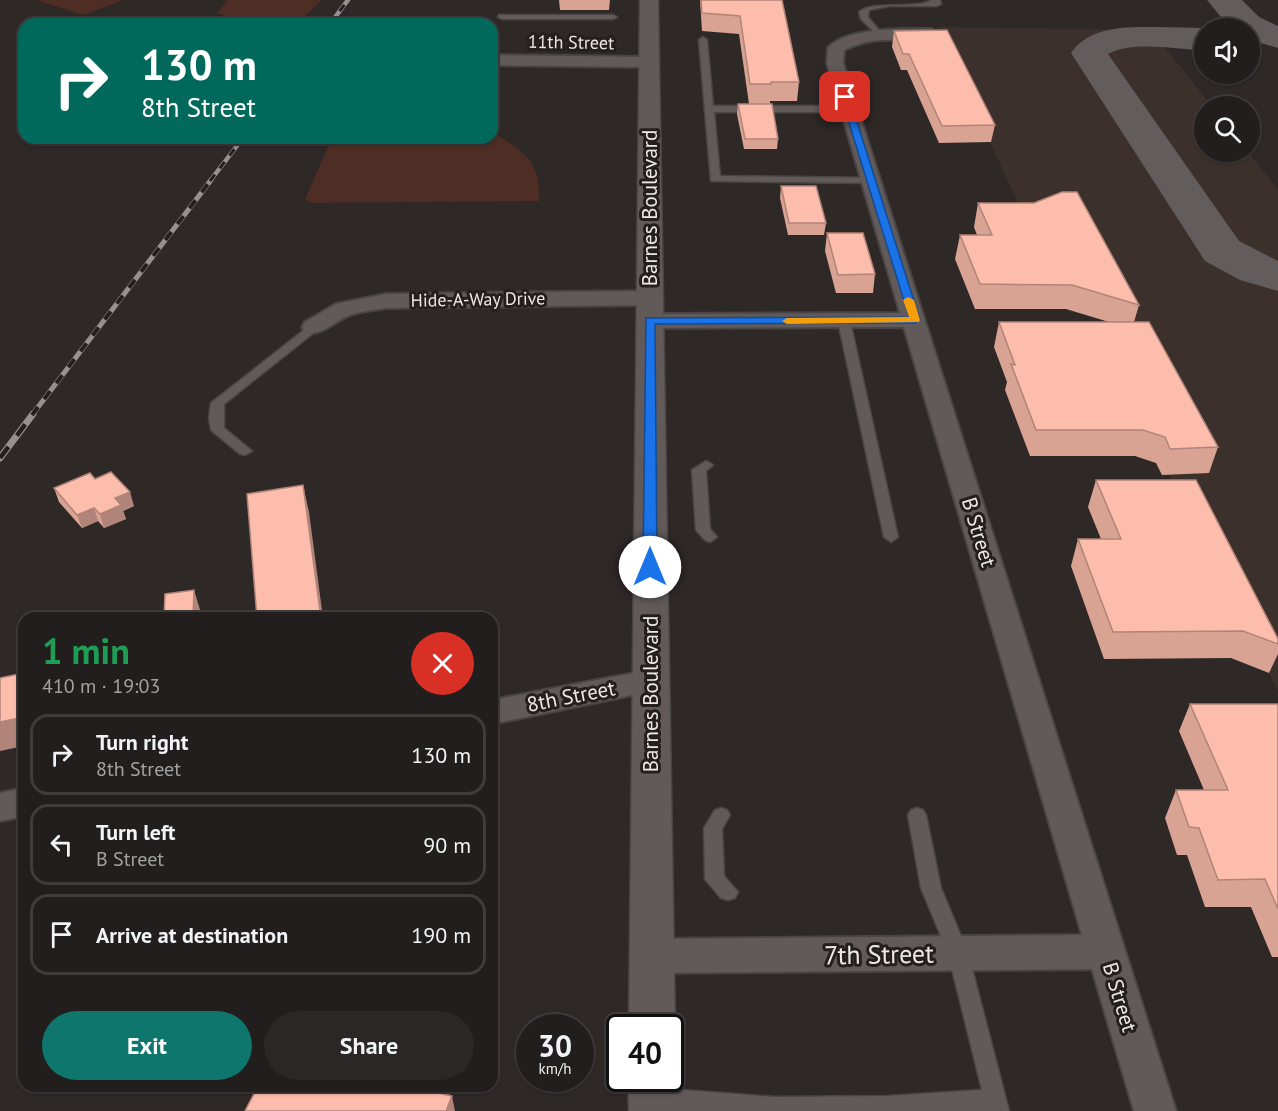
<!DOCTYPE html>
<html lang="en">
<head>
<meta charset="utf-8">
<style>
  body { margin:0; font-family:"PT Sans",sans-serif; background:#2a2726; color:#f1f3f6; height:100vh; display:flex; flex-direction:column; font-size:22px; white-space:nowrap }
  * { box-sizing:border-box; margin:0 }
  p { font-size:20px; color:#a2a2a4 }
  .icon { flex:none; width:33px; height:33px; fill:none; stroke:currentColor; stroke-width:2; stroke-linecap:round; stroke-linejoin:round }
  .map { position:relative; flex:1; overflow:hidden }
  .side { position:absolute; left:18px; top:612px; width:480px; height:480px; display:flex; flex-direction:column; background:#221e1d; border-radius:18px; box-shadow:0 2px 4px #0004,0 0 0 2px #3f3c3b }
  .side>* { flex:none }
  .hud { position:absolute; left:18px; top:18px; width:480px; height:126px; border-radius:18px; box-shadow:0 2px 4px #0004,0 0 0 2px #3f3c3b; background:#00695c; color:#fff; overflow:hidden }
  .tools { position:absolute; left:1194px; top:18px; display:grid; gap:12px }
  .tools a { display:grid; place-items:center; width:66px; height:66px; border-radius:50%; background:#221e1d; box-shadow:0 2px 4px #0004,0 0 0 2px #3f3c3b; font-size:30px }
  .speed { position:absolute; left:516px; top:1014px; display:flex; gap:12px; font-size:30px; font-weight:700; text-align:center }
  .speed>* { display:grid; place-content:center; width:78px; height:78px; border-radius:50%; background:#221e1d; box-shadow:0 2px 4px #0004,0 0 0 2px #3f3c3b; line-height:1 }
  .speed small { font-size:15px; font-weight:400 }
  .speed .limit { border:3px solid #111; border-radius:9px; background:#fff; color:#111 }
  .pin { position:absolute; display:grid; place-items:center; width:51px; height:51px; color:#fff; margin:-26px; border-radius:12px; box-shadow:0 3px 9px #0006 }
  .me { position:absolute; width:66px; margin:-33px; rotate:0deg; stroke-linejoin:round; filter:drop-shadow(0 0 4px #0008) }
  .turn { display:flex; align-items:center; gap:21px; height:126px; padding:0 24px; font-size:27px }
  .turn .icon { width:78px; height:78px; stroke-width:2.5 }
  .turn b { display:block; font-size:42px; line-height:51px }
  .round { display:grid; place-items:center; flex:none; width:63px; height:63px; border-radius:32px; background:#2a2726 }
  .summary { display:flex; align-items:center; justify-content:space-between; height:102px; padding:0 24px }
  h1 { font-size:36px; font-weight:600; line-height:45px; color:#1e9e55 }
  .button { display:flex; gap:12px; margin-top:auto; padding:12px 24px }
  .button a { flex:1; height:69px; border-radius:36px; background:#0f766e; color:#fff; font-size:24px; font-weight:600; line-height:69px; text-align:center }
  .button a+a { background:#2a2726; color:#f1f3f6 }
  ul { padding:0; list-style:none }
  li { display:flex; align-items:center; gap:18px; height:81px; margin:0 12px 9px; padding:0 12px; border:3px solid #3f3c3b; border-radius:18px }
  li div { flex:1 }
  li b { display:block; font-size:22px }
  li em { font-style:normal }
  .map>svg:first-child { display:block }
</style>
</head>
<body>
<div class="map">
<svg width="1278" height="1111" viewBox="0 0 1278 1111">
  <rect width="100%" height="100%" fill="#2e2827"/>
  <path fill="#3c302d" d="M936,27l215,3 61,76h-8v46h44l30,37v502l-114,-228 -93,-247 -42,10z"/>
  <path fill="#4e2d24" d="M36,0h88l-41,15z
    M228,0h94l-18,17 -61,5 -26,-9z
    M492,132c31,19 50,29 47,69l-228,2 -6,-4 27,-61h160z"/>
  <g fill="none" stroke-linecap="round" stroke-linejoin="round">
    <path fill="#625c5c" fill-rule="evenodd" d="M1207,0h35l17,17 19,9v22l-28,-8v-12h-20z
      M1160,27l45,1 -1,22c-29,0 -69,-10 -96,4l131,187 39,20v30l-38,-11 -35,-19 -134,-208c19,-28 58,-26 89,-26z"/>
    <g stroke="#494544" stroke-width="3">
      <path id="lane" d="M932,0h8l1,4 -4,2h-48l-20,4 -1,7 14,17 -4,2 -17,-17 -2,-7c15,-12 56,-2 73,-12z
        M499,15h114l4,2 -4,2h-111l-4,-2z
        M703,37l4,3 6,66h135l5,3 -5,3h-134l6,64 150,2 4,1v4l-163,-2 -12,-141z
        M844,317l6,4 48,216 -7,5 -7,-5 -46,-216z
        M313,323l6,4 -2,3 -93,74v24l28,23 -7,4 -5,-1 -29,-24 -2,-12 2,-15z
        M706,461l7,4 -7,6 4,58 7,8 -7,5 -5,-2 -9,-10 -4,-60z
        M721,808l6,2 3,5 -8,14 2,47 14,16 -3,6 -7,2 -7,-2 -16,-19 -1,-51 11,-18z
        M917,808l6,2 3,5 15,73 27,65 41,158h-334l-26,-5 -3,-7 3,-7 8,-4 118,9 113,-1 94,-6 -34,-137 -27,-65 -13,-73 3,-5z"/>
    </g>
    <g stroke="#494544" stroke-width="4">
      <path id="street" d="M907,29h24l8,5c-8,9 -53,4 -67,7 -10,1 -19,5 -28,9l-1,13 333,1048h-42l-42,-142 -441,4 -14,-5 -5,-12 5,-12 14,-5 431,-4 -178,-608 -255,1 -8,-2 -3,-5 3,-5 8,-2 251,-1 -73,-250 1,-15c14,-17 58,-19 79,-19z
        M492,55l158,2 8,5 -8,5 -157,-2z
        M649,291l8,2 3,5 -3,5 -8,2 -263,3c-11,2 -23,3 -33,6 -18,5 -29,23 -48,18l-3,-5 3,-5 31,-18 50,-10z
        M650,670l11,3 5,8 -5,8 -169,35v-24z
        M24,788v28l-24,5v-28z"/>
    </g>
    <g stroke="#494544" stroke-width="3">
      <path id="secondary" d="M640,0h18l17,1028 -5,10v-10h-41z
        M670,1066l6,12 1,33h-48l-1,-33h42z"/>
    </g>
    <use href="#lane" fill="#615a59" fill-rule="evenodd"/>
    <use href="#street" fill="#615a59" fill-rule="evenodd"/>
    <use href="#secondary" fill="#615a59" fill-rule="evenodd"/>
    <g stroke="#969190" stroke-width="4.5">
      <path id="rail-far2" d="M330,24l18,-24
        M210,181l33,-43"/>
    </g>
    <g stroke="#969190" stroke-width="5">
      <path id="rail-far1" d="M32,415l179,-235"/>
    </g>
    <g stroke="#969190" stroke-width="7">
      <path id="rail" d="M0,458l33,-44"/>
    </g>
    <use href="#rail-far2" stroke="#241f1d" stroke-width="3" stroke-dasharray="8" stroke-linecap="butt"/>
    <use href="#rail-far1" stroke="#241f1d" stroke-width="4" stroke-dasharray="10" stroke-linecap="butt"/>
    <use href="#rail" stroke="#241f1d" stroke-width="4.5" stroke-dasharray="14" stroke-linecap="butt"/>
  </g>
  <path fill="#d9a394" d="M559,0h51l-1,10h-49z
    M700,0h82l17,82 -2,19h-27v3h-21l-10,-70 -37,-3z
    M894,31l101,94 -4,17 -52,1 -32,-73h-6l-9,-23z
    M738,104l40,35 -1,10h-33l-7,-35z
    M781,186l45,37 -2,12h-36l-8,-37z
    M978,203l161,102 -5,17 84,125 -9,26 -47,2 -6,-12 -21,-7h-105l-25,-66 2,-8 -13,-35 5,-25h110l-43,-13h-91l-20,-50 5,-24h17l-3,-8z
    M827,233l48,41 -2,19h-37l-11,-42z
    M95,479l39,27 -11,5 3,8 -22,9 -6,-7 -16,7 -23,-26 -5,-14z
    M1096,480l182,159v15l-9,19 -38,-15 -127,1 -33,-93 7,-27h23l-13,-32z
    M1190,704h88v253h-6l-21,-50h-46l-18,-52h-10l-12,-37 11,-28h28l-25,-59z"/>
  <path fill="#b08478" d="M303,485l6,27 14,106h-2z
    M130,492l4,14 -11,5 3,8 -22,9 -4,-14 15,-16z
    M94,508l4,13 -16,7 -5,-13z
    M194,590l8,26v2h-9z
    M24,717v29l-24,5v-29z
    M437,1086h16l-10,25 -8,-19z
    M452,1096l3,15h-9z"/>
  <path fill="#fcbdac" stroke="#b08478" stroke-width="1.5" d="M701,0h81l17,82h-28v2h-21l-10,-68 -38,-3z
    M947,30l48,95 -53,1 -33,-72h-6l-9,-23z
    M738,104h34l6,35h-33z
    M781,186h35l10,37h-37z
    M1062,192h15l62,113 -67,-20 -92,-1 -20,-49h32l-14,-32h56z
    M827,233h36l12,41 -37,1z
    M999,322h150l69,125 -48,2 -5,-12 -22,-7h-107l-25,-66 4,1z
    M111,472l19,20 -15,6 6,7 -21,9 -6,-6 -17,7 -23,-27 36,-15 5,6z
    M1096,480h100l82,159v5l-35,-13 -130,1 -35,-93h43z
    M303,485l18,133h-64l-10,-124z
    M194,590l-1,28h-29l1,-24z
    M24,673v44l-24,5v-44z
    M1190,704h88v205l-13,-30 -47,1 -19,-52 -10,-1 -13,-37h52z
    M258,1086h179l-2,6 17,4 -6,15h-201z"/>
  <path fill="#1a73e8" stroke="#114b97" stroke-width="1.5" d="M845,95l4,2 71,223 -5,3 -260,1 2,243 -2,3h-10l-2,-3 3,-249 263,-1 -68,-220z"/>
  <path fill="#f59e0b" d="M908,297l6,3 6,20 -1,2 -132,2 -5,-3 5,-3 122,-1 -6,-17z"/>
  <g text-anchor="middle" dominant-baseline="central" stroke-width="6" stroke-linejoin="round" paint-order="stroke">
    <g font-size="18" fill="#ece8e7" stroke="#241f1d">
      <text transform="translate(571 42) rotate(1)">11th Street</text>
      <text transform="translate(478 299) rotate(-1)">Hide-A-Way Drive</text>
    </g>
    <g font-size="21" fill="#ece8e7" stroke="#241f1d">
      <text transform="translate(649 208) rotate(-90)">Barnes Boulevard</text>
      <text transform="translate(979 532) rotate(73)">B Street</text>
      <text transform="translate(650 694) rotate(-90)">Barnes Boulevard</text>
      <text transform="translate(571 696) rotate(-11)">8th Street</text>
      <text transform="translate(1120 997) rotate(73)">B Street</text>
    </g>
    <g font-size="26" fill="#ece8e7" stroke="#241f1d">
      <text transform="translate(879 954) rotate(-1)">7th Street</text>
    </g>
  </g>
</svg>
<div class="tools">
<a><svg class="icon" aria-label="sound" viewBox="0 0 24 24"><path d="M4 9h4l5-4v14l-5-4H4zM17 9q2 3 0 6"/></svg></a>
<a><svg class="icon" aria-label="search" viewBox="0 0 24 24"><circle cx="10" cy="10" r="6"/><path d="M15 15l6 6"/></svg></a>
</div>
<div class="speed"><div>30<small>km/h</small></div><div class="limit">40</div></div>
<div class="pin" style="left:845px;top:97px;background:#d93025"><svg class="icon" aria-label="arrive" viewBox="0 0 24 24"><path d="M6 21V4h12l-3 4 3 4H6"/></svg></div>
<svg class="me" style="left:650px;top:567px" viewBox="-20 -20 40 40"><circle r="19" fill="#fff"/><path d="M0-13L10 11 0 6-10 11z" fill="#1a73e8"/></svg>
<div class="hud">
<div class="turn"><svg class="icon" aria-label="right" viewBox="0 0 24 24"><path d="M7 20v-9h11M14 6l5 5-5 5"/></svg><div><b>130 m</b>8th Street</div></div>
</div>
<section class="side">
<div class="summary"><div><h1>1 min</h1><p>410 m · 19:03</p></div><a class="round" style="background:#d93025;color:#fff"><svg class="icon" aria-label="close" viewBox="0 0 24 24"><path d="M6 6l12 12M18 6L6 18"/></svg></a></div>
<ul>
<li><svg class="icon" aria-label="right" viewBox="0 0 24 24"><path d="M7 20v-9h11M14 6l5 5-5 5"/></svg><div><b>Turn right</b><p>8th Street</p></div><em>130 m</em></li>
<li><svg class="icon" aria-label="left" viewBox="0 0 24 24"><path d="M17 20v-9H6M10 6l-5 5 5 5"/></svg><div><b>Turn left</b><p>B Street</p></div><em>90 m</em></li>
<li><svg class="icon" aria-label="arrive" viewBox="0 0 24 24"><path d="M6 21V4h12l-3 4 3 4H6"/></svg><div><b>Arrive at destination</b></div><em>190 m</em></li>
</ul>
<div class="button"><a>Exit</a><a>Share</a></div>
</section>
</div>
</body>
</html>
